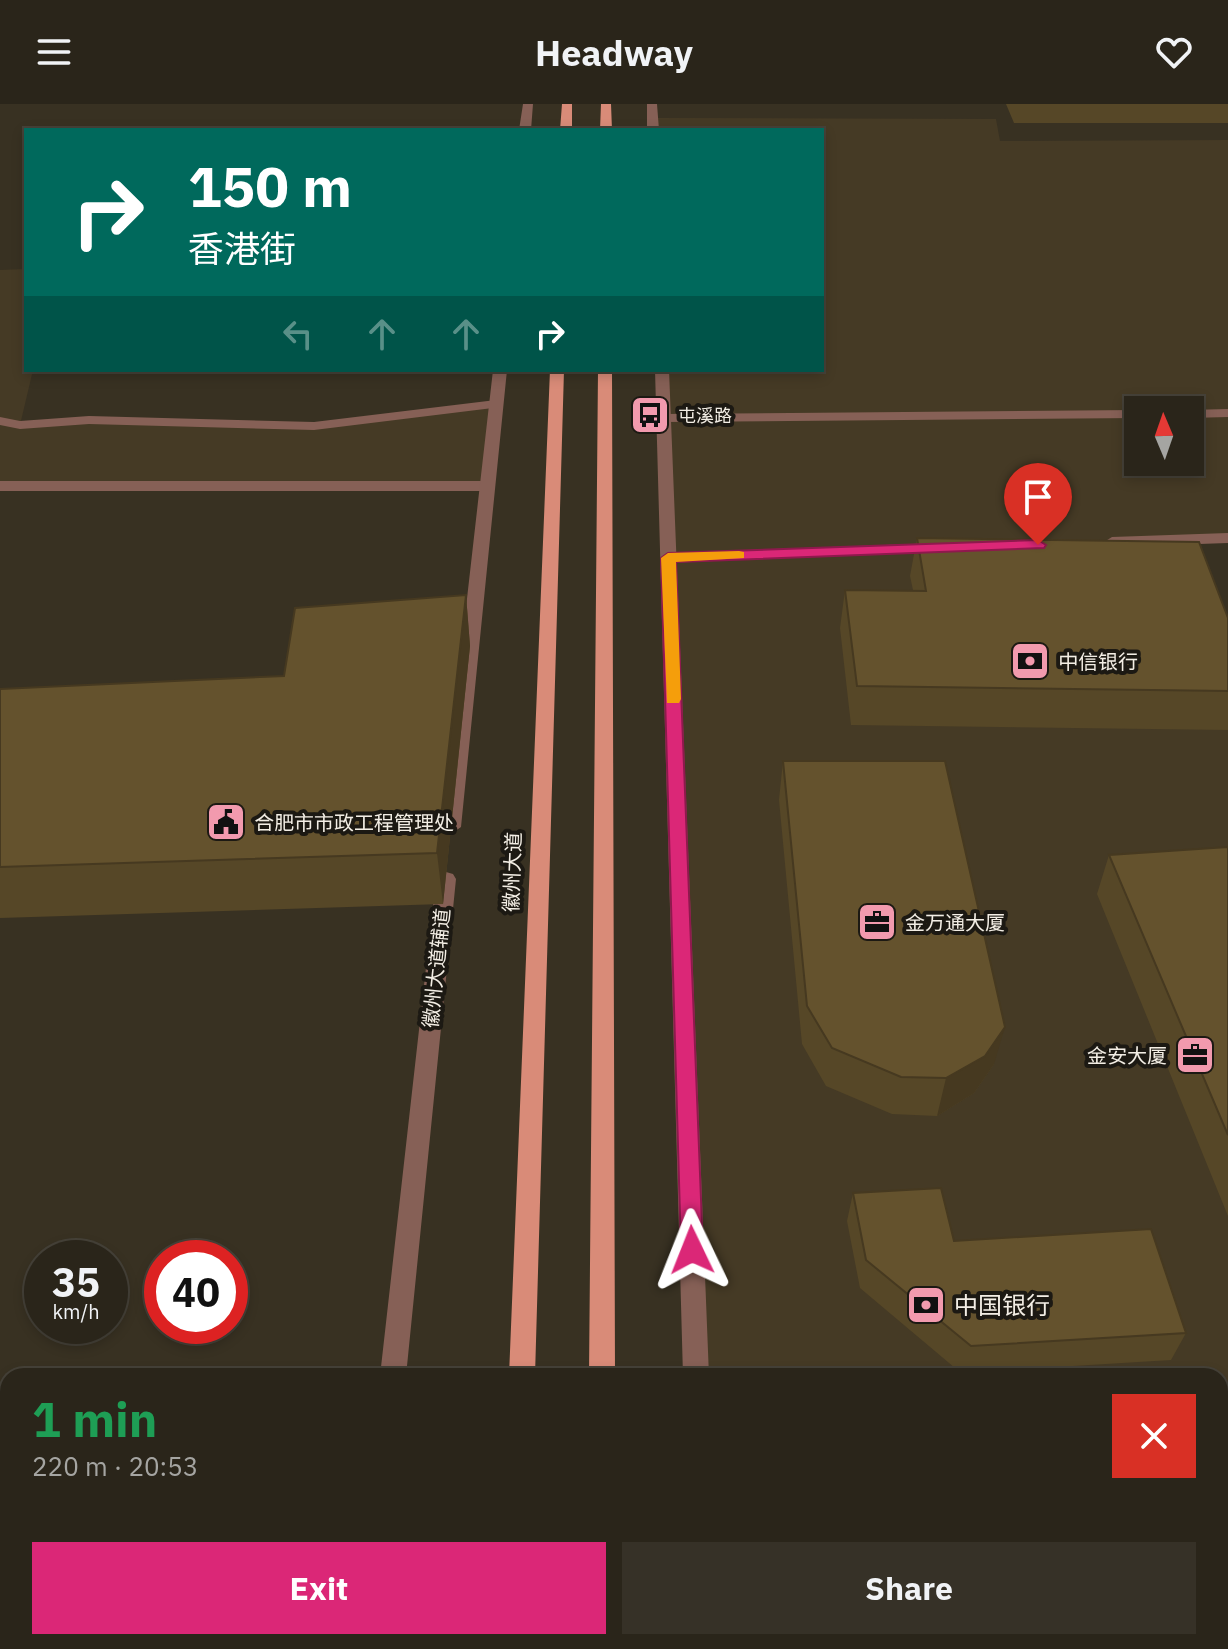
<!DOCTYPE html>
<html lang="en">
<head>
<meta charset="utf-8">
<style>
  body { margin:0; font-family:"IBM Plex Sans","Noto Sans SC",sans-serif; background:#363127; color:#f1f3f6; height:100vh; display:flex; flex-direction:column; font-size:30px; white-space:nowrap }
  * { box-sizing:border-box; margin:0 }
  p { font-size:26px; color:#a5a5a2 }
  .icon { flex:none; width:44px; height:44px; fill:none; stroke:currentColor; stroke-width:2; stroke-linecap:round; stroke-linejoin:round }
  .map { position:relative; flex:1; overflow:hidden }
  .side { position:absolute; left:0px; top:1264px; width:1228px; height:282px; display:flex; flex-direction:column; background:#2a251a; border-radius:24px 24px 0 0; box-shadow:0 4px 12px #0003,0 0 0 2px #464239 }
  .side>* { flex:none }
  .guide { position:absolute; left:24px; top:24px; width:800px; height:244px; border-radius:0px; box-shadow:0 4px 12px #0003,0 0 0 2px #464239; background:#00695c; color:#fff; overflow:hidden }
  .needle { width:52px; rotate:358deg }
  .fabs { position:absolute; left:1124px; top:292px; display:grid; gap:16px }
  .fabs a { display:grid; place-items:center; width:80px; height:80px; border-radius:0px; background:#2a251a; box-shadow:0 4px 12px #0003,0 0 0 2px #464239; font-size:40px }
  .speed { position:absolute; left:24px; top:1136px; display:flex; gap:16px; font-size:40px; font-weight:700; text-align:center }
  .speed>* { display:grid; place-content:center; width:104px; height:104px; border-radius:50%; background:#2a251a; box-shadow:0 4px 12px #0003,0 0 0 2px #464239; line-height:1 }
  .speed small { font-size:20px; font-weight:400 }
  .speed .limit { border:12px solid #d22; background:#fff; color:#111 }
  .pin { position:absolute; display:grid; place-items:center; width:68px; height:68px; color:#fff; margin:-82px -34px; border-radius:50% 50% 50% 0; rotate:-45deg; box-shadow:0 0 8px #0007 }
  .pin .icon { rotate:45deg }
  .me { position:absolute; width:88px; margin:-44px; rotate:358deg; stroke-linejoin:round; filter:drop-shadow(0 0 6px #0008) }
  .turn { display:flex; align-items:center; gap:28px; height:168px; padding:0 32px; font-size:36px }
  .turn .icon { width:104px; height:104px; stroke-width:2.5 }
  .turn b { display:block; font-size:56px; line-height:68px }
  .lanes { display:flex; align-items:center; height:76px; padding:0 32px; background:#0003; justify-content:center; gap:40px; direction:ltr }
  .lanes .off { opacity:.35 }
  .round { display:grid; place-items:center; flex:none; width:84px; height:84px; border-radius:0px; background:#363127 }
  .summary { display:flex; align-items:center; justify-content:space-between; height:136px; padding:0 32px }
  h1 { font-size:48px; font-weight:700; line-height:60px; color:#1e9e55 }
  .cta { display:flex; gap:16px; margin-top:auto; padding:16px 32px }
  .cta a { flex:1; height:92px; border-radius:0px; background:#db2777; color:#fff; font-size:32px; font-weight:700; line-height:92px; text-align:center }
  .cta a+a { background:#363127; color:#f1f3f6 }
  header { display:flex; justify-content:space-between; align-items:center; height:104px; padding:0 32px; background:#2a251a; font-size:36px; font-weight:700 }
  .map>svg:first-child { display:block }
</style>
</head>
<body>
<header><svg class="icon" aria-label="menu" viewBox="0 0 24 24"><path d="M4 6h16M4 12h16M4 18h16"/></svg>Headway<svg class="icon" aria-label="heart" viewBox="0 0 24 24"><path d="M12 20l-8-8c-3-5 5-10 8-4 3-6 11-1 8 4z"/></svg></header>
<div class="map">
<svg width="1228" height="1545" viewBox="0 0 1228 1545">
  <rect width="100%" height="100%" fill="#383122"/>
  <path fill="#453a25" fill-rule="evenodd" d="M653,14l343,1 4,22 228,-1v398l-34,1 34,82v827h-8v-72h-524l-34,-1006h160v-240h-169zM1138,306h52v52h-52z
    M26,165v101h7l-13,55 69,-5 225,6 182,-22 -9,82h-487v-216z"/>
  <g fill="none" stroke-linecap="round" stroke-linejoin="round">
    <path fill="#866056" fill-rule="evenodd" d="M1228,305v8l-38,1 -2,-8z
      M1138,306v8l-474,4 -7,-4 7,-4z
      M0,377h487l8,5 -8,5h-487z"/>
    <path fill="#866056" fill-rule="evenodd" d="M496,296l7,4 -2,3 -187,23 -225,-6 -69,5 -20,-4v-8l20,4 69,-5 225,6z
      M1228,429v10l-116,4 -8,-5 8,-5z
      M940,439l6,2v6l-278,12 -8,-5 8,-5z"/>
    <path fill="#866056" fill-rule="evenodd" d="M523,0h10l-2,26h-12z
      M647,0h10l2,26h-12z
      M493,266h14l-46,457 -10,7 -10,-7z
      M655,266h14l40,1006h-26z
      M446,768l7,2 3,5 -50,497h-26l56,-497 3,-5z
      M357,1538h28l1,7h-30z
      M691,1538h28l2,7h-30z"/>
    <path fill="#d98b78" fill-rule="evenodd" d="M562,0h10v26h-12z
      M601,0h10l1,26h-12z
      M550,266h14l-29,1006h-26z
      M598,266h14l3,1006h-26z
      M1220,1331h8v26h-8z
      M8,1412v28l-8,1v-28z
      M495,1538h28l1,7h-30z
      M586,1538h28l1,7h-30z"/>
    <path fill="#ea947e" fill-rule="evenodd" d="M1228,1426v30l-8,1v-30z
      M1228,1514v31l-19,-3 -2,-4h13v-23z
      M43,1538h108l-3,7h-108z
      M1047,1538h108l-3,7h-108z"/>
  </g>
  <path fill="#564727" d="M1006,0h222v19h-214z
    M917,434l311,80v112l-377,-5 -11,-97 5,-38h68l-3,-14z
    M466,491l4,51 -27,258 -443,14v-229l284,-13z
    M783,657l211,303 -20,29 -37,23 -45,-2 -66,-28 -24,-42 -23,-244z
    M1228,743v369l-131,-322 12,-39z
    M853,1089l101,48 232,92 -15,27 -210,13 -101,-85 -13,-67z"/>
  <path fill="#463920" d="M466,491l4,51 -27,258 -6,-51z
    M1005,923l-11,37 -20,29 -37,23 9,-38z"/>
  <path fill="#64522d" stroke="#463920" stroke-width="2" d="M917,434l282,4 29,76v73l-371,-5 -12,-96 81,1z
    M466,491l-29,258 -437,14v-178l284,-13 11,-68z
    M783,657h162l60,266 -20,29 -39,22 -45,-1 -69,-29 -25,-42z
    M1228,743v288l-119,-280z
    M941,1084l13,53 197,-12 35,104 -215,13 -105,-86 -13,-67z"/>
  <path fill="#db2777" stroke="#8e194d" stroke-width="2" d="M1038,436l8,5 -2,3 -368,14 27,688 -4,7 -7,3 -8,-3 -3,-7 -20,-692 7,-5z"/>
  <path fill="#f59e0b" d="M739,447l5,1v6l-68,4 5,137 -2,4h-12l-6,-145 7,-5z"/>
  <defs>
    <g id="bus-square" transform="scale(2)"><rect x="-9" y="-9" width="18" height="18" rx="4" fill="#f29aae" stroke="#1c1913"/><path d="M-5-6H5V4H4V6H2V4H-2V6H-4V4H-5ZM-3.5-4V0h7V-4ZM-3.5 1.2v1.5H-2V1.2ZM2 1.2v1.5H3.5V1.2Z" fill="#111"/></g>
    <g id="bank-square" transform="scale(2)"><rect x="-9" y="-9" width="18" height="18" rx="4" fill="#f29aae" stroke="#1c1913"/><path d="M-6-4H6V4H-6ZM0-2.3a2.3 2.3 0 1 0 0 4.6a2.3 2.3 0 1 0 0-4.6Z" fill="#111"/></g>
    <g id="civic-square" transform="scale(2)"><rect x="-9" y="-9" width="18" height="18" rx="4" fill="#f29aae" stroke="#1c1913"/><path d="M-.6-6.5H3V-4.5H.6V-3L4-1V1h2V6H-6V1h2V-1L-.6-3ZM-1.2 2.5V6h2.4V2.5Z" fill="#111"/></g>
    <g id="office-square" transform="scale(2)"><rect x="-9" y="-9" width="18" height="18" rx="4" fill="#f29aae" stroke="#1c1913"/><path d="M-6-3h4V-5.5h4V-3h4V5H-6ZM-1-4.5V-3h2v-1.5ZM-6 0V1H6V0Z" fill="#111"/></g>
  </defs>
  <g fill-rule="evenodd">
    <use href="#bus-square" x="650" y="311"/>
    <use href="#bank-square" x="1030" y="557"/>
    <use href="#civic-square" x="226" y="718"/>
    <use href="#office-square" x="877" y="818"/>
    <use href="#office-square" x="1195" y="951"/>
    <use href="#bank-square" x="926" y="1201"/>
  </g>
  <g text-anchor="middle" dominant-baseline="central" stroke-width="8" stroke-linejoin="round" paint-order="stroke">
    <g font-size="18" fill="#f3eee5" stroke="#1c1913" text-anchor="start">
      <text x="678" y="311">屯溪路</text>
    </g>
    <g font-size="20" fill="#f3eee5" stroke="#1c1913" text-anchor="start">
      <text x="1058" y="557">中信银行</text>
      <text x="254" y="718">合肥市市政工程管理处</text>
      <text x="905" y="818">金万通大厦</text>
      <text x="1167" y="951" text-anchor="end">金安大厦</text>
    </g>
    <g font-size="20" fill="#f3eee5" stroke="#1c1913">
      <text transform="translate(512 768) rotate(-88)">徽州大道</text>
      <text transform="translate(436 864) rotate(-84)">徽州大道辅道</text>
    </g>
    <g font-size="24" fill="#f3eee5" stroke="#1c1913" text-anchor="start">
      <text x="954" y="1201">中国银行</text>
    </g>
  </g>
</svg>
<div class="fabs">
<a><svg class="needle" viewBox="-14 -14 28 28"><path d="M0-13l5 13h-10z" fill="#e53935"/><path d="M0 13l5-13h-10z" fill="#a5a5a2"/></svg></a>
</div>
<div class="speed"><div>35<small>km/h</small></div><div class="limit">40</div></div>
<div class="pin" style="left:1038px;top:441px;background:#d93025"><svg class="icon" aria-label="arrive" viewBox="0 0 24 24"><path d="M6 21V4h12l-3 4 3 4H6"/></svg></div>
<svg class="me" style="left:692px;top:1146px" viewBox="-20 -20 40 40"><path d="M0-17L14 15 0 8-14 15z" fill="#db2777" stroke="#fff" stroke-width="4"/></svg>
<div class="guide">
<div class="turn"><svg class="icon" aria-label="right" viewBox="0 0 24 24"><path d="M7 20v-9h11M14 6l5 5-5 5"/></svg><div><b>150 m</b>香港街</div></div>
<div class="lanes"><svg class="icon off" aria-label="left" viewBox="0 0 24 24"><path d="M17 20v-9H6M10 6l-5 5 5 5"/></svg><svg class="icon off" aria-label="ahead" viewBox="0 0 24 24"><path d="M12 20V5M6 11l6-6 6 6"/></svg><svg class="icon off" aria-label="ahead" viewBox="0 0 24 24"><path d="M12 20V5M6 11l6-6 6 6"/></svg><svg class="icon" aria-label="right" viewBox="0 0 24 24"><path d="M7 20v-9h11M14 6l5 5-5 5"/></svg></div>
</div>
<section class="side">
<div class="summary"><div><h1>1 min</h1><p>220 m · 20:53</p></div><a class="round" style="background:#d93025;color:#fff"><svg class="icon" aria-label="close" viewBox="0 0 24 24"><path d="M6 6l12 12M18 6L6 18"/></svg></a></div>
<div class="cta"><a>Exit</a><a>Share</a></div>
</section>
</div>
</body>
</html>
